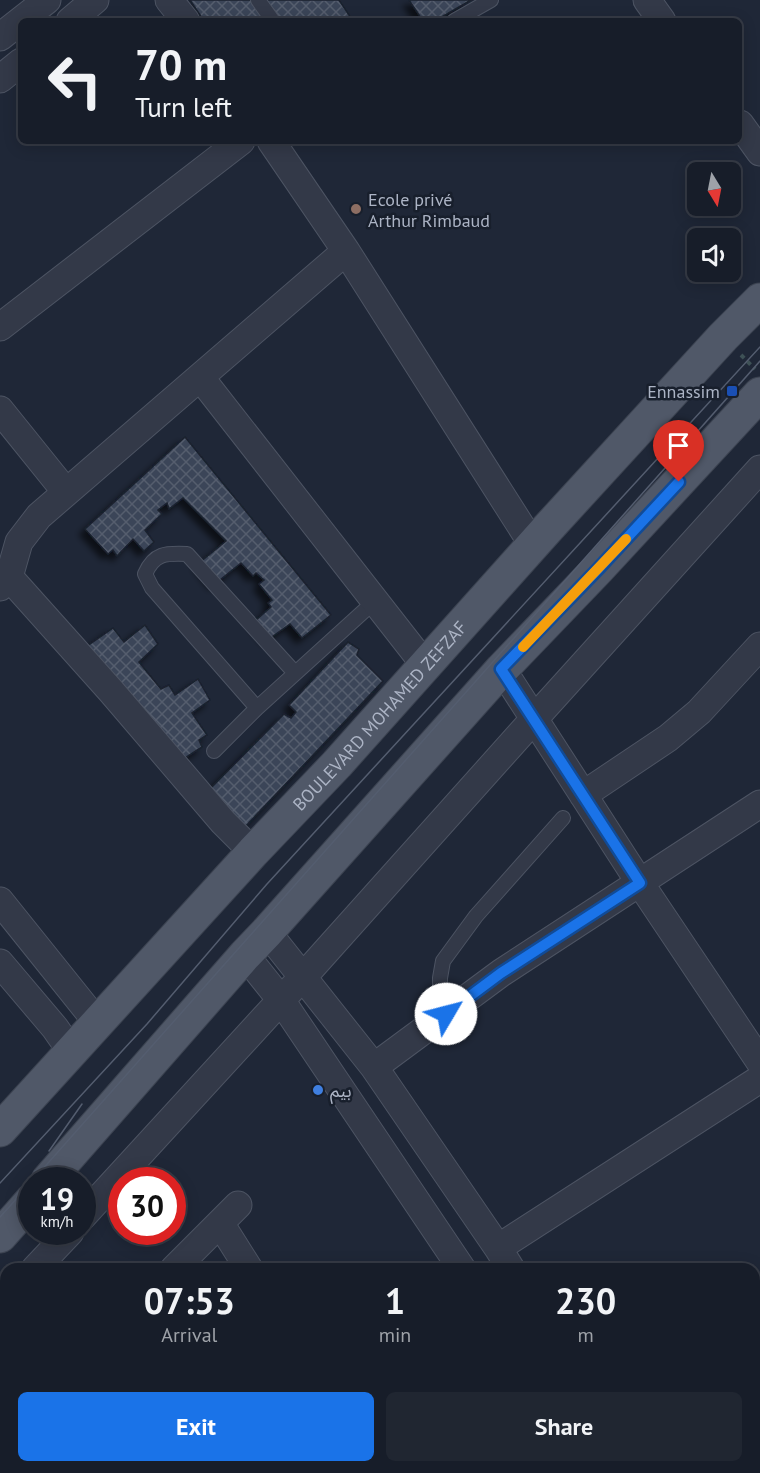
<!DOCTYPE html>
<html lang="en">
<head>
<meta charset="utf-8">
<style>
  body { margin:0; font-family:"PT Sans","Noto Sans Arabic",sans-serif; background:#202631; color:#f1f3f6; height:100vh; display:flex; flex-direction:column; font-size:22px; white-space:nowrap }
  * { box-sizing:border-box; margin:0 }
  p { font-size:20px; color:#9ea2a8 }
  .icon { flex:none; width:33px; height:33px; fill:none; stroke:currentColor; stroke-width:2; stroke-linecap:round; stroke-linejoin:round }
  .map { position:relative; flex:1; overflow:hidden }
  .side { position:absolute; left:0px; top:1263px; width:760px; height:210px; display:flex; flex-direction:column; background:#171d29; border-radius:18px 18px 0 0; box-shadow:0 3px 15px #0003,0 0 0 2px #363b46 }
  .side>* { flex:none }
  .banner { position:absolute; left:18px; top:18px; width:724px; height:126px; border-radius:9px; box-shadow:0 3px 15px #0003,0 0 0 2px #363b46; background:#171d29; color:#f1f3f6; overflow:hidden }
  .needle { width:39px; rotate:170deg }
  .fabs { position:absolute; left:687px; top:162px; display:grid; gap:12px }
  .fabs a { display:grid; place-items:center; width:54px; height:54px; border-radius:9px; background:#171d29; box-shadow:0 3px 15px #0003,0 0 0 2px #363b46; font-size:30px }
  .speed { position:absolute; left:18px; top:1167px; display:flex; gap:12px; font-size:30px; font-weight:700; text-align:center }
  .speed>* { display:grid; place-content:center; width:78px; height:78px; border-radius:50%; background:#171d29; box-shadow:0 3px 15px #0003,0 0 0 2px #363b46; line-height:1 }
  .speed small { font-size:15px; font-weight:400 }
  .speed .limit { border:9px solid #d22; background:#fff; color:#111 }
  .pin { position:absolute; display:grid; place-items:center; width:51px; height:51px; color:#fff; margin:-62px -26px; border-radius:50% 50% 50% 0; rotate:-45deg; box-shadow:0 0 6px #0007 }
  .pin .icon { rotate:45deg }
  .me { position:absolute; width:66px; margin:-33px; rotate:53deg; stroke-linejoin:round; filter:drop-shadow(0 0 4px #0008) }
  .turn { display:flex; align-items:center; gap:21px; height:126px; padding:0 18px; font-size:27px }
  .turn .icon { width:78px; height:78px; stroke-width:2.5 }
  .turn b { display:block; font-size:42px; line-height:51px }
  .eta { display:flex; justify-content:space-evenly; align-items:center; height:102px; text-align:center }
  .eta b { font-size:36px; font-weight:600; line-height:42px }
  .button { display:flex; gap:12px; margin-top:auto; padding:12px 18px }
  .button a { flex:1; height:69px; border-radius:9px; background:#1a73e8; color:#fff; font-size:24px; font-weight:600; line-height:69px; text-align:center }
  .button a+a { background:#202631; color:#f1f3f6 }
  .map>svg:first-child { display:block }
</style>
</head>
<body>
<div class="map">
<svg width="760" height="1473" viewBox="0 0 760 1473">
  <defs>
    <pattern id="building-cross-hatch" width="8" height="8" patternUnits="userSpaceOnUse" patternTransform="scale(1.5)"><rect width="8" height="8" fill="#3b4558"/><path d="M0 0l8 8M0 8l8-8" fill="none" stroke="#555d6e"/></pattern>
    <filter id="shadow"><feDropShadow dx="-5.5" dy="5.5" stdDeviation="3" flood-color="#0009"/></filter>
  </defs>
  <rect width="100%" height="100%" fill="#1f2737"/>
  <path fill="url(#building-cross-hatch)" stroke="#1a212e" stroke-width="1.5" filter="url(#shadow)" d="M190,0h149l14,21h-149z
    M409,0h62l-36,21h-12z
    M185,437l146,178 -29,23 -12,-14 -21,15 -14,-18 16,-14 -3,-4 4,-3 -13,-16 5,-4 -8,-7 -3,3 -12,-13 -26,21 -16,-21 27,-22 -43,-43 -14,11 -2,-6 -9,7 4,4 -17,16 9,12 -10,9 -11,-12 -16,17 -4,-6 -5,4 -23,-25z
    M145,625l13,19 -19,18 22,27 8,-4 6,10 23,-16 12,21 -18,13 15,22 -8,5 3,7 -20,13 -99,-111 30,-21 11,14z
    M348,642l11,7 -2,6 26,26 -139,147 -38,-35 78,-79 7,4 5,-6 -7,-7z"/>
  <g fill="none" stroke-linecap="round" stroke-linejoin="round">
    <g stroke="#4d5463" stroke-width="16">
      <path id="lane" d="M258,0l15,21
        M454,21l37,-21
        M257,708l-105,-120 -7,-14c9,-21 21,-21 42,-20l108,119
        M214,751l43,-43 118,-107
        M446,1014l-6,-20v-16l3,-17 33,-45 87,-98"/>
    </g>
    <g stroke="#4d5463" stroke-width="29">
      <path id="street" d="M169,0l17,21
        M647,0l15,21
        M70,21l25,-21
        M0,37l47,-37
        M0,79l21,-17
        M740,124l20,28
        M271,141l75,110 187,294
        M0,327l241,-186
        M200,377l225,288
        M0,410l66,82
        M9,577l102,114 112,131 30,30
        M0,587l9,-10 10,-35 20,-26 307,-265
        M502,669l138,214 120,179
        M583,795l85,-57 31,-26 61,-66
        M0,901l97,121
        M267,932l107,135
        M245,955l36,45 181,269
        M0,963l55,65 16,23
        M82,1217l199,-217 22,-23 231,-258 226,-250
        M220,1223l29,46
        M498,1248l262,-169
        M35,1269l35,-37
        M174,1269l64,-64
        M511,1269l-13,-21 -124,-181 127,-94 259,-169
        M0,1306l6,-6
        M754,1351l6,-3
        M47,1473l6,-6"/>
    </g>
    <g stroke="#3c4351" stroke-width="35">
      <g id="primary">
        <path id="s1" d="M0,1130l253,-278 84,-88 211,-236 175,-191 37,-37"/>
        <path d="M48,1180l197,-225 22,-23 235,-263 96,-100 162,-175"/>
        <path d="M0,1236l32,-36"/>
      </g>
    </g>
    <path stroke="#3e5156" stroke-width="4" stroke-dasharray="4.5 4.5" stroke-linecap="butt" d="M741,355l14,14"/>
    <use href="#lane" stroke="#333948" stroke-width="14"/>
    <use href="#street" stroke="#333948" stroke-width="27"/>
    <use href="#primary" stroke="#505868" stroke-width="33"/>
    <path stroke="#545d6f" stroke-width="1.5" d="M49,1151l33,-47
      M33,1180l727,-819
      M0,1183l147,-159 120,-140 493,-537
      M15,1200l20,-29
      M0,1217l20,-22"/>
  </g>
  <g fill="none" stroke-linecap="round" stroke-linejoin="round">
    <g stroke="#114b97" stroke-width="15">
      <path id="route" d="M446,1014l55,-41 139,-90 -139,-214 97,-100 81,-87"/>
    </g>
    <use href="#route" stroke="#1a73e8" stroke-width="10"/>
    <path stroke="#f59e0b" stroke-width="10" d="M523,647l103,-108"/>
  </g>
  <circle fill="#8d6e63" stroke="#181f2c" stroke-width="2" cx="356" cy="209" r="6"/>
  <rect fill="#1a4fb4" stroke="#181f2c" stroke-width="2" x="726" y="385" width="12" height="12" rx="3"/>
  <circle fill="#3f7fe0" stroke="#181f2c" stroke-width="2" cx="318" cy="1090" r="6"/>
  <g text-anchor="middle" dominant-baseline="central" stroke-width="5" stroke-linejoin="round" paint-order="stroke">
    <g font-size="18" fill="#acb4c5" stroke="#181f2c" text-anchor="start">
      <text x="368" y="199">Ecole privé<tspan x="368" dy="21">Arthur Rimbaud</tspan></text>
      <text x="720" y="391" text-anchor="end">Ennassim</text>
      <text x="330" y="1090">بيم</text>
    </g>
    <g font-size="18" fill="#acb4c5" stroke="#181f2c">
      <text stroke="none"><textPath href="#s1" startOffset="562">BOULEVARD MOHAMED ZEFZAF</textPath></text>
    </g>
  </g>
</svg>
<div class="fabs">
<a><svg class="needle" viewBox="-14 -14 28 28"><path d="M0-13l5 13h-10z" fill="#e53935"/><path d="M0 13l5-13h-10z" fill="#9ea2a8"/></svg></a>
<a><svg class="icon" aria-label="sound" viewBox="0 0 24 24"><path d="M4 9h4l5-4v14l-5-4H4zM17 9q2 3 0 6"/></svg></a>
</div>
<div class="speed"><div>19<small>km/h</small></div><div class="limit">30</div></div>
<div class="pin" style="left:679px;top:482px;background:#d93025"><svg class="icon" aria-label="arrive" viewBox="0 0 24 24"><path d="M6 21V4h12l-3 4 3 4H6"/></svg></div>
<svg class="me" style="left:446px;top:1014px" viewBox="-20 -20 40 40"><circle r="19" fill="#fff"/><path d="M0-13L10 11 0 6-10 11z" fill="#1a73e8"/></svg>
<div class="banner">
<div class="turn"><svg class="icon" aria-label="left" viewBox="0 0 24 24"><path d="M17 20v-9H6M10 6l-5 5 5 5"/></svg><div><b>70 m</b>Turn left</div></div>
</div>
<section class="side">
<div class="eta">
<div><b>07:53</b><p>Arrival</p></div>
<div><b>1</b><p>min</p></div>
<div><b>230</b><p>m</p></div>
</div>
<div class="button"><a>Exit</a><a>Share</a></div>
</section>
</div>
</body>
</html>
